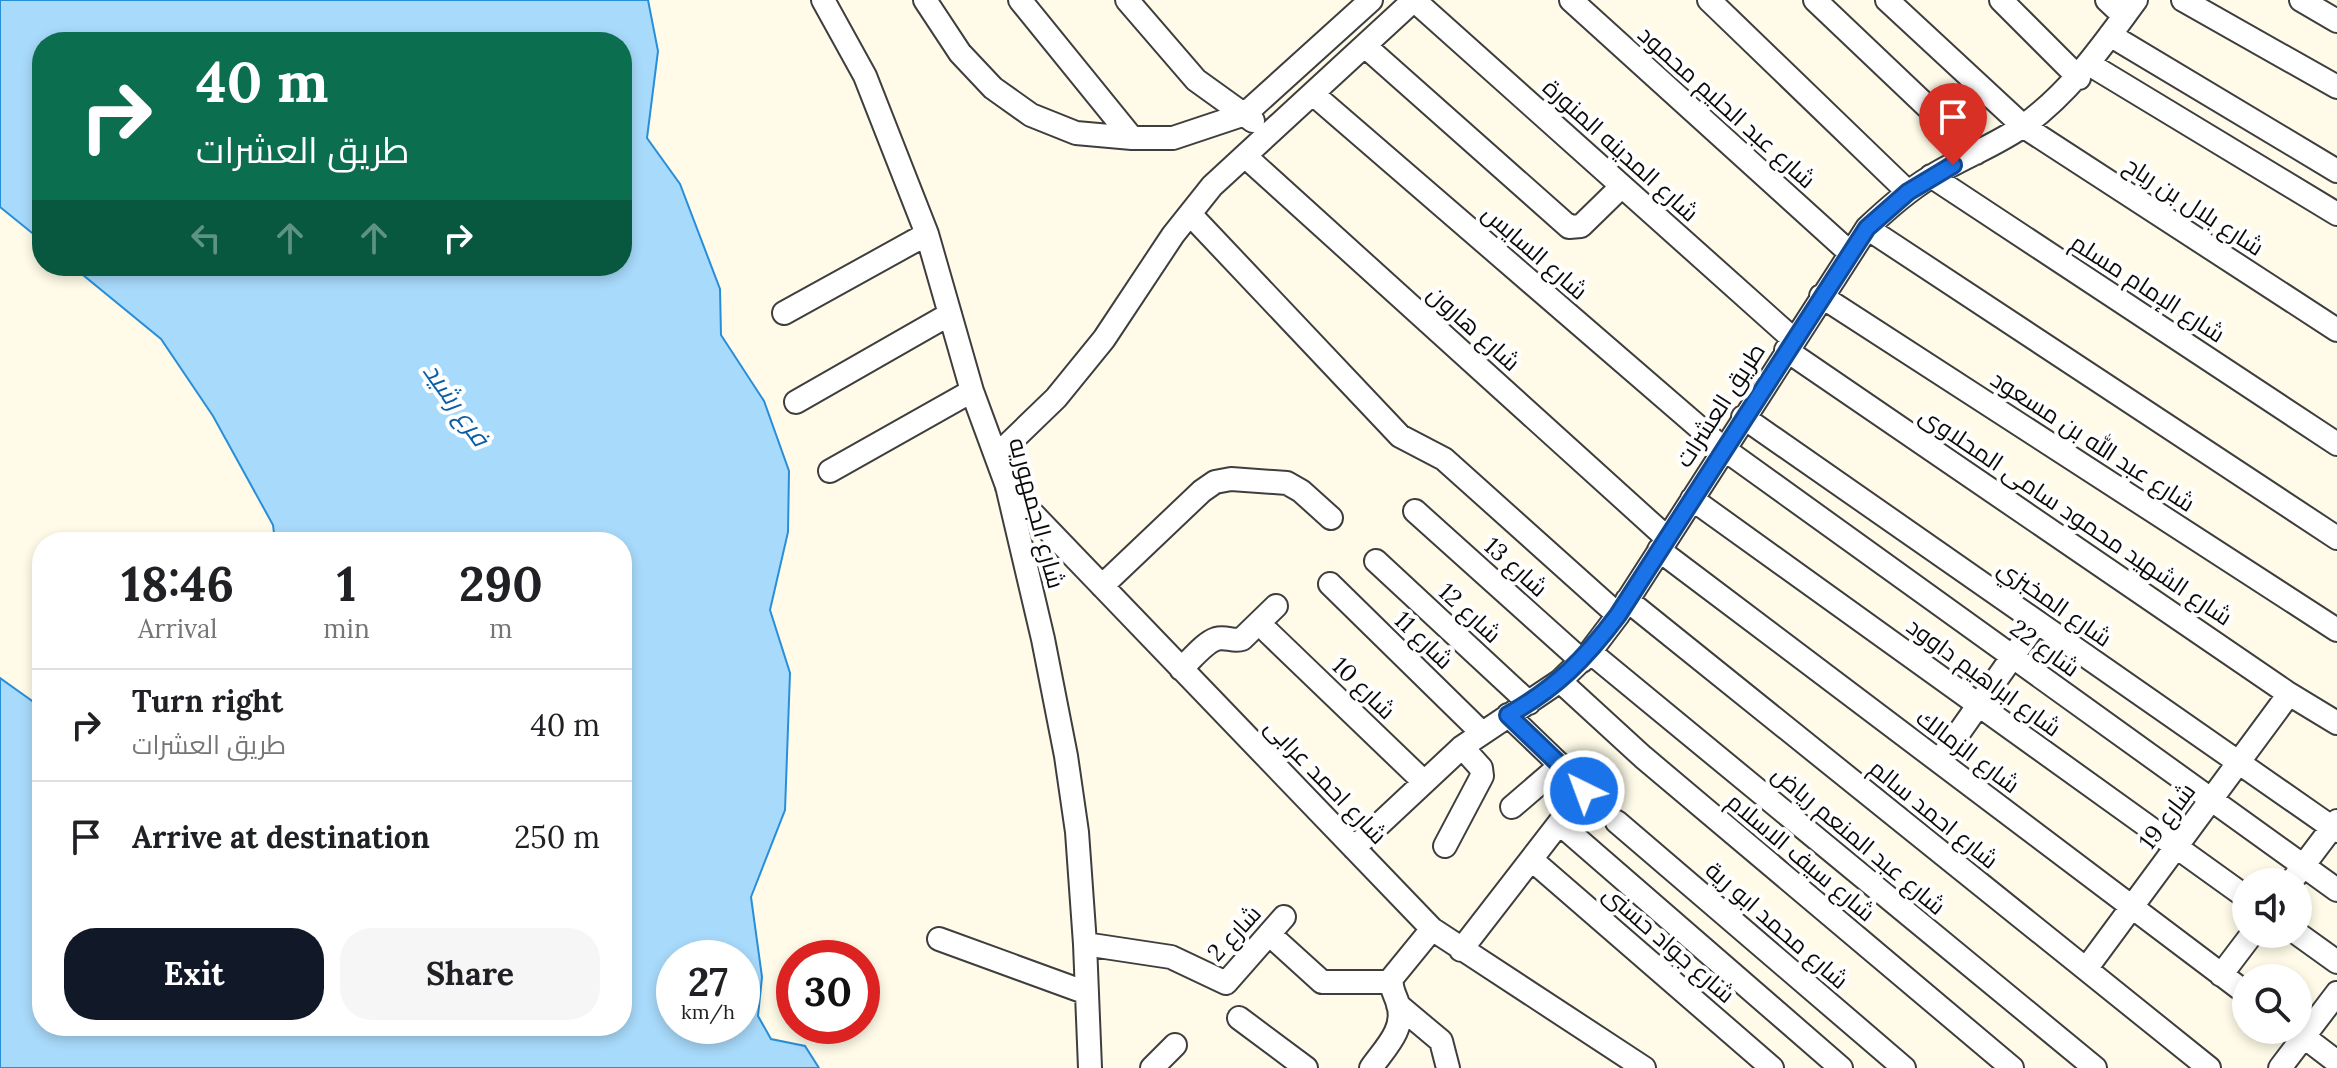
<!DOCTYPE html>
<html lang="en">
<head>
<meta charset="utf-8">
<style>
  body { margin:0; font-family:Lora,Cairo,serif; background:#f6f6f6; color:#202124; height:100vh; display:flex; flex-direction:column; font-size:30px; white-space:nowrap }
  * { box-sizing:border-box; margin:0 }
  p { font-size:26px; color:#757577 }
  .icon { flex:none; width:44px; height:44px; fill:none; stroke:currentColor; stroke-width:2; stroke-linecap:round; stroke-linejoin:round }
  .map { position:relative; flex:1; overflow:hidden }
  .side { position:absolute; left:32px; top:532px; width:600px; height:504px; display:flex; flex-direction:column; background:#fff; border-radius:32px; box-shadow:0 4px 12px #0003 }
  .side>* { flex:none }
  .top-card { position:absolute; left:32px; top:32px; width:600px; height:244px; border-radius:32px; box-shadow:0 4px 12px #0003; background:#0b6e4f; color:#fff; overflow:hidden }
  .buttons { position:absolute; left:2232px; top:868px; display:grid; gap:16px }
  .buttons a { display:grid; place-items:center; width:80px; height:80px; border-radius:50%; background:#fff; box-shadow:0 4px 12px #0003; font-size:40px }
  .speed { position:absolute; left:656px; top:940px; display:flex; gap:16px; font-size:40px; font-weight:700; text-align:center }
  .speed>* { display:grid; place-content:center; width:104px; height:104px; border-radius:50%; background:#fff; box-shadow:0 4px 12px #0003; line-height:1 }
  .speed small { font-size:20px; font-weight:400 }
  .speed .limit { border:12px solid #d22; background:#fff; color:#111 }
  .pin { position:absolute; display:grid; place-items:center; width:68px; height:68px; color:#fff; margin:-82px -34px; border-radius:50% 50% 50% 0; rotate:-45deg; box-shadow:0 0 8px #0007 }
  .pin .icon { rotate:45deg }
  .me { position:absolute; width:88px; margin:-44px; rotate:318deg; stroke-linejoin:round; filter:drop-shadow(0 0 6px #0008) }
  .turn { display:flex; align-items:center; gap:28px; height:168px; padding:0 32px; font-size:36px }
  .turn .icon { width:104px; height:104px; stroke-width:2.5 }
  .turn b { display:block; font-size:56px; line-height:68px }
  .lanes { display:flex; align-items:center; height:76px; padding:0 32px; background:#0003; justify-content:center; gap:40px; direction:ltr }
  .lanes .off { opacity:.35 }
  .eta { display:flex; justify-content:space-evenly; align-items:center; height:136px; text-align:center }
  .eta b { font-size:48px; font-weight:700; line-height:56px }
  .primary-button { display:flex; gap:16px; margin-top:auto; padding:16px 32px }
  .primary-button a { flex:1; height:92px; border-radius:32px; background:#111827; color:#fff; font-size:32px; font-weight:700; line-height:92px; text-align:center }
  .primary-button a+a { background:#f6f6f6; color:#202124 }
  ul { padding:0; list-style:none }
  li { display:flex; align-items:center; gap:24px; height:112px; padding:0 32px; border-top:2px solid #e0e0e0 }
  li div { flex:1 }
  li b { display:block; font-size:30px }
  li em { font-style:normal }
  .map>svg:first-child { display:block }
</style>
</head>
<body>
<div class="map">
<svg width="2337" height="1068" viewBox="0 0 2337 1068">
  <rect width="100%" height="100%" fill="#fffbe8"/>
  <path fill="#a8dafb" stroke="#298ed8" stroke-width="2" fill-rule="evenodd" d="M0,0h648l10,51 -11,87 33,46 40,105 1,46 43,66 25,70 -1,61 -18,78 20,63 -5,137 -34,87 11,80 -4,39 13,23 34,7 14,22h-819v-390l42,30v318h580v-484h-347l-2,-17 -60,-109 -52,-77 -89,-73h550v-224h-580v199l-42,-34zM674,958h68v68h-68z"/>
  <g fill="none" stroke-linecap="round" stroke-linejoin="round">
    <g stroke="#3e3e3e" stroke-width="26">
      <path id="minor" d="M823,0l42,76 62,158 45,157 35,95 36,153 23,117 11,76 8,112 5,124
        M925,0l35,53 33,35 38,27 45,18 56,5h41l72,-24 126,-114
        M1020,0l112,138
        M1127,0l69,80 57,41
        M1571,0l278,252
        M1709,0l199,192
        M1815,0l161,153
        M1887,0l136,126 314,204
        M2001,0l78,78
        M2107,0l17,16
        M2183,0l154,87
        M2301,0l36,21
        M2110,35l227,136
        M1365,46l204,181 12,-1 41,-40
        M2089,64l248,150
        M1313,94l411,355 613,441
        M1245,156l422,382
        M1931,176l406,268
        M1190,214l210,222 44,23 174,156
        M1867,228l470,310
        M1821,296l516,334
        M784,313l143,-79
        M1786,350l503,344 48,29
        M796,402l154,-88
        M1743,417l594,414
        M996,456l60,-58 48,-59 69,-104 39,-49 202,-186 379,339
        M830,471l142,-80
        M1007,487l425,442 212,139
        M1692,499l554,398
        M1415,511l167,150
        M1659,550l587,443
        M1376,561l153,142
        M1330,584l151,148
        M1102,586l100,-95 13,-9 16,-3 56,4 14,8 30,27
        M1627,600l582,468
        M1268,632l155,149
        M1590,652l505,416
        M1181,669c10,-9 23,-26 35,-30 10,-3 17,3 26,0l34,-33
        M1560,681l83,76 369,311
        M1939,761l98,-139
        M1512,807l49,-42
        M1617,822l287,246
        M1560,824l281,244
        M1445,846l37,-70 -1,-8 -19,-21
        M1354,848l108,-101 98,-66 30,-29 28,-37 249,-387c19,-18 39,-36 62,-50 31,-20 67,-32 97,-54 46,-34 76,-78 110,-124
        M1532,860l240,208
        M2291,882l46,-61
        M1269,934l53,48h68
        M2298,934l39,28
        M939,939l148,54
        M1085,944l86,13 55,26 58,-66
        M1461,950l123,-159 -1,-4 -75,-72
        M2086,969l203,-275
        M2221,975l31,-41
        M1398,1005l43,36 7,27
        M1239,1018l67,50
        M2295,1030l42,32
        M1152,1068l23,-23
        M1371,1068c14,-20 35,-39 27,-64 -3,-10 -8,-16 -6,-26l40,-49
        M2280,1068l57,-75"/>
    </g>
    <use href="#minor" stroke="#fff" stroke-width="22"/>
  </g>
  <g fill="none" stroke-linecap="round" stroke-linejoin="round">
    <g stroke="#114b97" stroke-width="20">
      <path id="route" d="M1584,791l-1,-4 -75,-72c48,-27 77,-56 110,-100l249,-387 41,-36 45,-27"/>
    </g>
    <use href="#route" stroke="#1a73e8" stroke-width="14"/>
  </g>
  <g text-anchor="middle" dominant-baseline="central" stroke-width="8" stroke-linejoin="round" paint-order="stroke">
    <g font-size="24" fill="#0b0b0b" stroke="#fff">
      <text transform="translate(1727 107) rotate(42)">شارع عبد الحليم محمود</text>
      <text transform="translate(1621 150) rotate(42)">شارع المدينه المنورة</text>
      <text transform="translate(2194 206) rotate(33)">شارع بلال بن رباح</text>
      <text transform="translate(1535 252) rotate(41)">شارع السايس</text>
      <text transform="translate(2148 288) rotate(33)">شارع الإمام مسلم</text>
      <text transform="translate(1474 328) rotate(42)">شارع هارون</text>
      <text transform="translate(1720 405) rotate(-57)">طريق العشرات</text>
      <text transform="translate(2093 441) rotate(33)">شارع عبد الله بن مسعود</text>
      <text transform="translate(1037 513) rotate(75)">شارع الجمهوريه</text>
      <text transform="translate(2076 516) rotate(34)">شارع الشهيد محمود سامى المحلاوى</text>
      <text transform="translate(1516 567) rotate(42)">شارع 13</text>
      <text transform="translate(2055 603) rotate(35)">شارع المخبزي</text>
      <text transform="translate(1470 613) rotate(43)">شارع 12</text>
      <text transform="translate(1424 640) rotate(44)">شارع 11</text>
      <text transform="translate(2045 648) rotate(36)">شارع 22</text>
      <text transform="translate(1984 677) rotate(36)">شارع ابراهيم داوود</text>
      <text transform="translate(1364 688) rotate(44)">شارع 10</text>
      <text transform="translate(1968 751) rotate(37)">شارع الزمالك</text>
      <text transform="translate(1326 781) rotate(46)">شارع احمد عرابى</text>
      <text transform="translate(1934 814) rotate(39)">شارع احمد سالم</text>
      <text transform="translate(2167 816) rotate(-53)">شارع 19</text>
      <text transform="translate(1859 840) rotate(40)">شارع عبد المنعم رياض</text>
      <text transform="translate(1801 857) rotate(40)">شارع سيف الاسلام</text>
      <text transform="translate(1777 925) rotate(41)">شارع محمد ابو رية</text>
      <text transform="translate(1234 933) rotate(-47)">شارع 2</text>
      <text transform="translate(1669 944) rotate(41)">شارع جواد حسنى</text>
    </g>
    <g font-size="26" font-style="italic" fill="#0b5ea5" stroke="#fff">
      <text transform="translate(457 404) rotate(55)">فرع رشيد</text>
    </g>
  </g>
</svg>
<div class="buttons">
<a><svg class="icon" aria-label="sound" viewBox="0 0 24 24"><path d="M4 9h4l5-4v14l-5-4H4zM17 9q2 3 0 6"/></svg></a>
<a><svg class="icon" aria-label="search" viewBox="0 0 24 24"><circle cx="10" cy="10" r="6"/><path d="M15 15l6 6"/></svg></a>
</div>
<div class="speed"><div>27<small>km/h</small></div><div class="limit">30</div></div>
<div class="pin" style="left:1953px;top:165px;background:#d93025"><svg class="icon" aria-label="arrive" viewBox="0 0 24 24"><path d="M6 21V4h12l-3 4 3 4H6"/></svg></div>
<svg class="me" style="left:1584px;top:791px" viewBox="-20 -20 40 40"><circle r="17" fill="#1a73e8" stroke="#fff" stroke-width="3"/><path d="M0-11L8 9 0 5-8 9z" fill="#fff"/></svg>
<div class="top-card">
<div class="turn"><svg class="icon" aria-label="right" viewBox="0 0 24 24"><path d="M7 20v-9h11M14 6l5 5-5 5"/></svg><div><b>40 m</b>طريق العشرات</div></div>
<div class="lanes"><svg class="icon off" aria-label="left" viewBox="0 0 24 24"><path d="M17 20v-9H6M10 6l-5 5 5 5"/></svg><svg class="icon off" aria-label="ahead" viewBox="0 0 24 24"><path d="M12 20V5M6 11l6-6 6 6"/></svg><svg class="icon off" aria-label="ahead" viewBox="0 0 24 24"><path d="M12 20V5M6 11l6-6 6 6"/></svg><svg class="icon" aria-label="right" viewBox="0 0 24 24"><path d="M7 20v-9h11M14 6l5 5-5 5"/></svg></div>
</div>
<section class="side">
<div class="eta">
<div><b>18:46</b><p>Arrival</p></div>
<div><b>1</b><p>min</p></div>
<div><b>290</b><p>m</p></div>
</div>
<ul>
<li><svg class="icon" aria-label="right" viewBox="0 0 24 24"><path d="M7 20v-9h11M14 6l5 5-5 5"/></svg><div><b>Turn right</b><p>طريق العشرات</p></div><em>40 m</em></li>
<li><svg class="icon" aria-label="arrive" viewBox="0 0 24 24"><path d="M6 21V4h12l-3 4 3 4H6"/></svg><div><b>Arrive at destination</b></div><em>250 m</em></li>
</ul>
<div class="primary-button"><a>Exit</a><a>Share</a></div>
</section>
</div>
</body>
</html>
